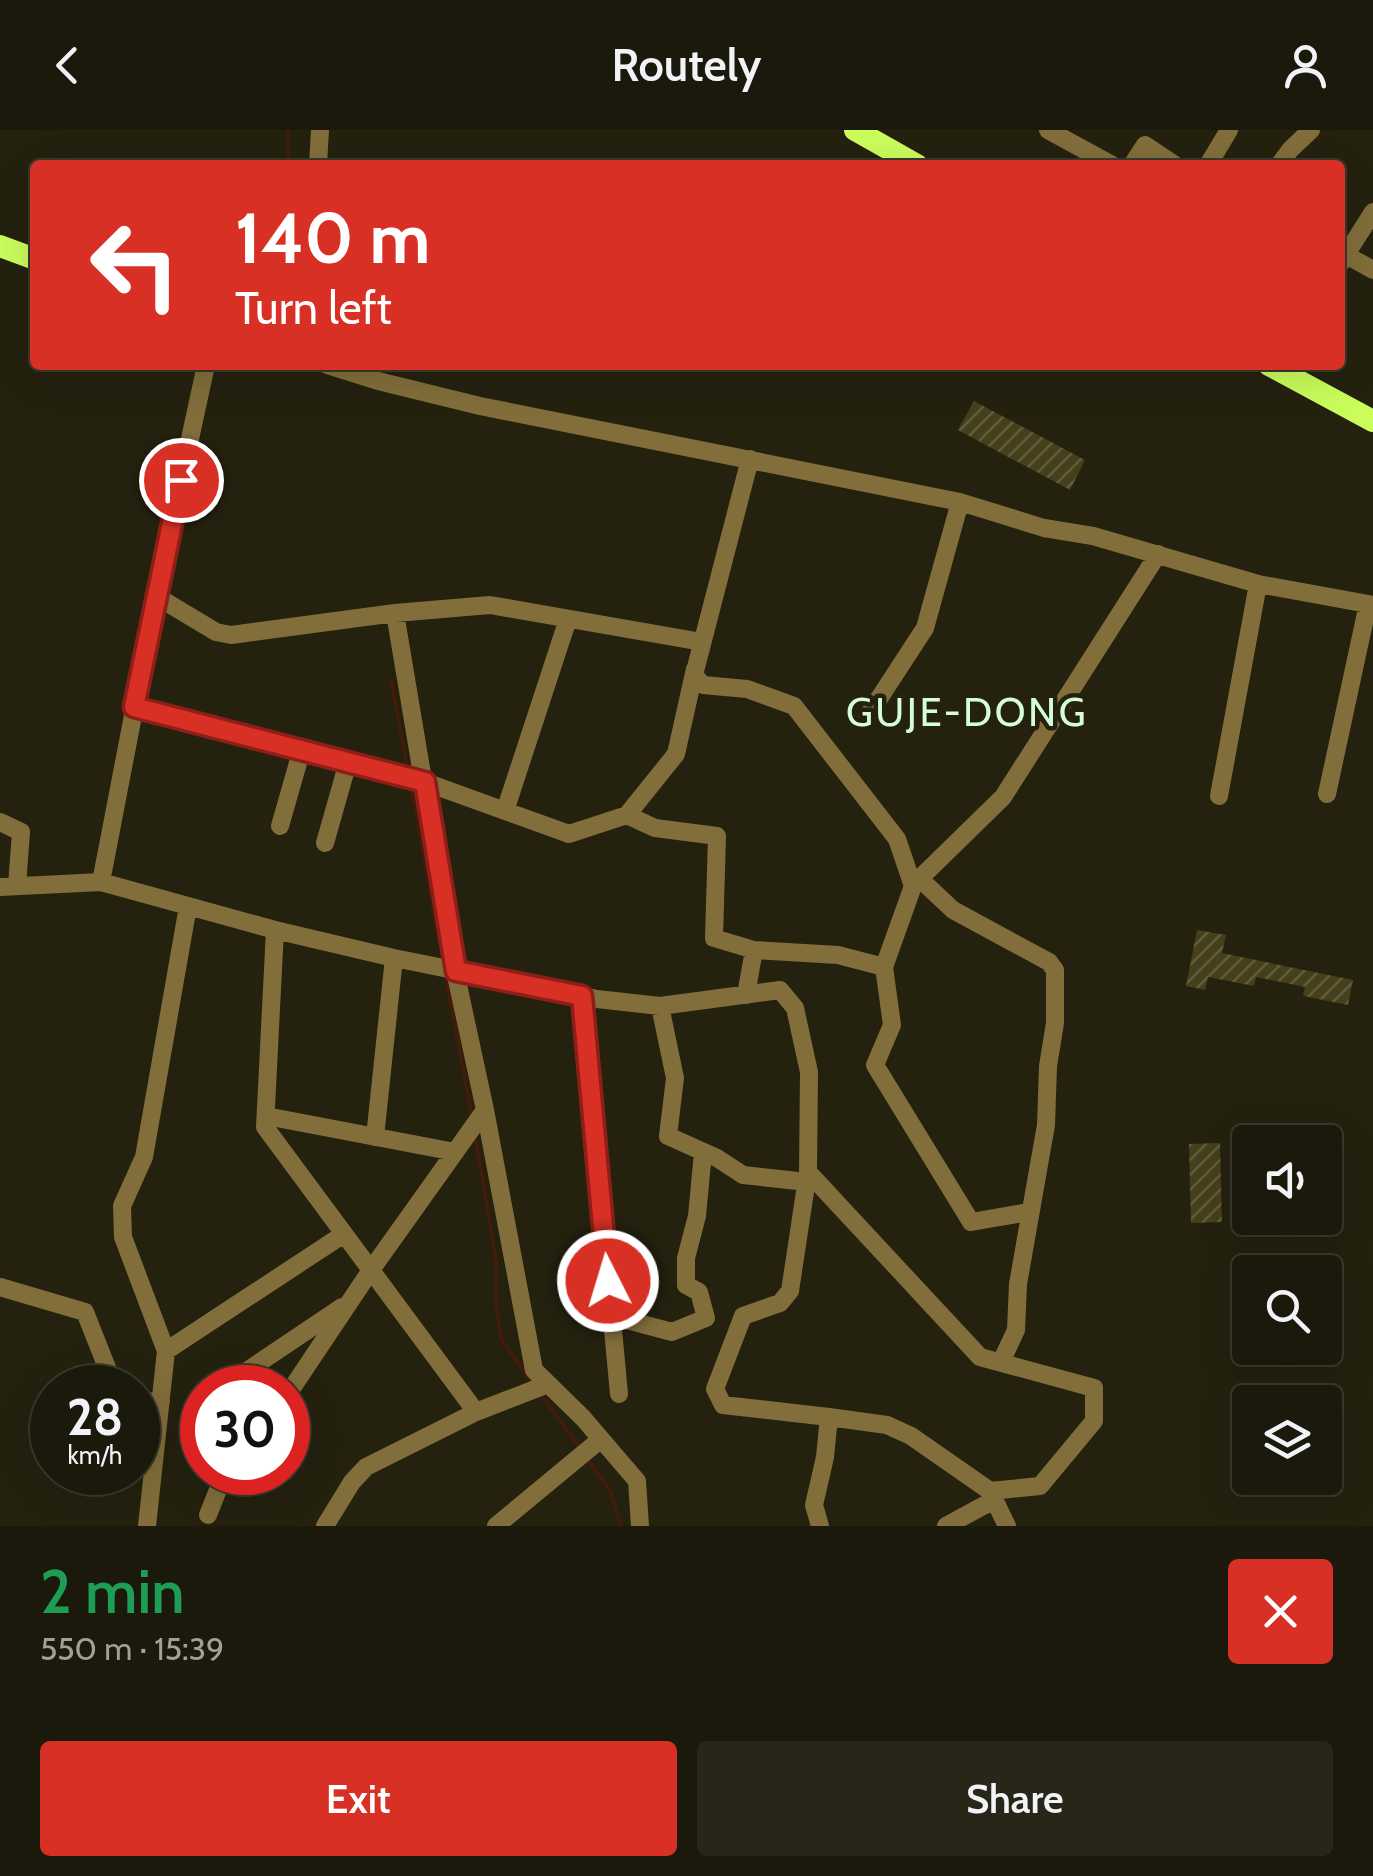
<!DOCTYPE html>
<html lang="en">
<head>
<meta charset="utf-8">
<style>
  body { margin:0; font-family:Cabin,sans-serif; background:#282619; color:#f1f3f6; height:100vh; display:flex; flex-direction:column; font-size:38px; white-space:nowrap }
  * { box-sizing:border-box; margin:0 }
  p { font-size:32px; color:#a0a09d }
  .icon { flex:none; width:55px; height:55px; fill:none; stroke:currentColor; stroke-width:2; stroke-linecap:round; stroke-linejoin:round }
  .map { position:relative; height:1396px; overflow:hidden }
  .details { display:flex; flex-direction:column; background:#1b190b; flex:1 }
  .details>* { flex:none }
  .banner { position:absolute; left:30px; top:30px; width:1315px; height:210px; border-radius:10px; box-shadow:0 10px 40px #0002,0 0 0 2px #39382c; background:#d93025; color:#fff; overflow:hidden }
  .buttons { position:absolute; left:1232px; top:995px; display:grid; gap:20px }
  .buttons a { display:grid; place-items:center; width:110px; height:110px; border-radius:10px; background:#1b190b; box-shadow:0 10px 40px #0002,0 0 0 2px #39382c; font-size:50px }
  .speed { position:absolute; left:30px; top:1235px; display:flex; gap:20px; font-size:50px; font-weight:700; text-align:center }
  .speed>* { display:grid; place-content:center; width:130px; height:130px; border-radius:50%; background:#1b190b; box-shadow:0 10px 40px #0002,0 0 0 2px #39382c; line-height:1 }
  .speed small { font-size:25px; font-weight:400 }
  .speed .limit { border:15px solid #d22; background:#fff; color:#111 }
  .pin { position:absolute; display:grid; place-items:center; width:85px; height:85px; color:#fff; margin:-42px; border:5px solid #fff; border-radius:50%; box-shadow:0 2px 10px #0007 }
  .me { position:absolute; width:110px; margin:-55px; rotate:355deg; stroke-linejoin:round; filter:drop-shadow(0 0 8px #0008) }
  .turn { display:flex; align-items:center; gap:35px; height:210px; padding:0 40px; font-size:45px }
  .turn .icon { width:130px; height:130px; stroke-width:2.5 }
  .turn b { display:block; font-size:70px; line-height:85px }
  .round { display:grid; place-items:center; flex:none; width:105px; height:105px; border-radius:10px; background:#282619 }
  .headline { display:flex; align-items:center; justify-content:space-between; height:170px; padding:0 40px }
  h1 { font-size:60px; font-weight:600; line-height:75px; color:#1e9e55 }
  .cta { display:flex; gap:20px; margin-top:auto; padding:20px 40px }
  .cta a { flex:1; height:115px; border-radius:10px; background:#d93025; color:#fff; font-size:40px; font-weight:600; line-height:115px; text-align:center }
  .cta a+a { background:#282619; color:#f1f3f6 }
  header { display:flex; justify-content:space-between; align-items:center; height:130px; padding:0 40px; background:#1b190b; font-size:45px; font-weight:600 }
  .map>svg:first-child { display:block }
</style>
</head>
<body>
<header><svg class="icon" aria-label="back" viewBox="0 0 24 24"><path d="M15 5l-7 7 7 7"/></svg>Routely<svg class="icon" aria-label="person" viewBox="0 0 24 24"><circle cx="12" cy="8" r="4"/><path d="M4 21q1-7 8-7t8 7"/></svg></header>
<div class="map">
<svg width="1373" height="1396" viewBox="0 0 1373 1396">
  <defs>
    <pattern id="building-hatch" width="6" height="6" patternUnits="userSpaceOnUse" patternTransform="scale(2.5)"><rect width="6" height="6" fill="#45401b"/><path d="M-1 1l2-2M0 6l6-6M5 7l2-2" fill="none" stroke="#615c3b"/></pattern>
  </defs>
  <rect width="100%" height="100%" fill="#24210f"/>
  <g fill="none" stroke-linecap="round" stroke-linejoin="round">
    <path stroke="#411c0b" stroke-width="4" d="M288,0l1,34
      M391,550l17,92
      M411,656l32,177
      M445,843l27,143
      M475,1005l21,125v42l4,32 3,8 30,41
      M541,1265l39,53
      M588,1330l22,30 11,36"/>
  </g>
  <path fill="url(#building-hatch)" d="M974,271l111,59 -15,30 -112,-60z
    M1197,800l29,5 -4,18 131,27 -5,25 -45,-9 2,-9 -49,-10 -2,9 -46,-9 -3,13 -19,-4z
    M1220,1013l2,79 -31,1 -2,-79z"/>
  <g fill="none" stroke-linecap="round" stroke-linejoin="round">
    <path stroke="#826e3b" stroke-width="18" d="M1048,0l64,35
      M318,35l2,-35
      M1132,35l13,-20 30,20
      M1208,35l21,-35
      M1279,35l11,-15 21,-20
      M1346,125l27,15
      M1340,134l33,-52
      M327,235l51,16 102,25 480,96 84,26 49,8 165,48 115,21
      M750,329l-56,216 9,10 44,4 47,17 103,133 16,47 -29,81 8,58 -17,40 96,157 58,-10
      M156,466l60,36 15,3 164,-22 95,-8 212,37
      M395,483l60,358 30,139 49,260 49,48 54,63 3,45
      M134,577l291,75 144,52 58,-19 28,13 62,8 -3,102 40,12 -8,45
      M867,587l58,-89 35,-126
      M1327,664l41,-190
      M1219,666l39,-212
      M505,681l63,-192
      M627,685l49,-61 19,-85
      M0,692l21,10 -4,54
      M280,696l22,-77
      M325,713l23,-81
      M920,749l33,31 96,52 6,8v53l-7,43 -2,59 -28,159 -2,46 -15,32
      M101,752l55,-286 50,-231
      M913,755l90,-88 155,-243
      M0,757l101,-5 174,48 119,28 203,41 63,7 120,-16 15,18 14,64 -1,100 172,185 114,31v33l-54,65 -50,5 17,35
      M275,800l-10,197 211,285
      M754,820l84,5 46,12
      M582,866l37,398
      M660,876l15,72 -7,58 49,22 26,17 64,7
      M266,986l189,36
      M375,1007l19,-179
      M808,1042l-18,119 -10,12 -37,13 -28,73 8,16 106,12 -4,40 -11,48 6,21
      M0,1157l85,25 30,76
      M612,1186l60,16 34,-14 -7,-26 -13,-7v-27l11,-42 6,-64
      M166,1221l178,-117
      M232,1258v-7l110,-74
      M288,1264l83,-124 114,-160
      M138,1272l23,-1
      M829,1287l58,8 24,11 79,55
      M208,1385l17,-43
      M147,1396l19,-175 -43,-114 -1,-31 22,-49 44,-251
      M325,1396l27,-44 14,-15 110,-55 72,-28
      M496,1396l105,-87
      M946,1396l48,-26"/>
    <path stroke="#cafc5c" stroke-width="22" d="M855,0l62,35
      M0,116l35,13
      M1269,235l104,56"/>
  </g>
  <g fill="none" stroke-linecap="round" stroke-linejoin="round">
    <g stroke="#8d1f18" stroke-width="25">
      <path id="route" d="M181,350l-47,227 291,75 31,189 126,25 26,285"/>
    </g>
    <use href="#route" stroke="#d93025" stroke-width="18"/>
  </g>
  <g text-anchor="middle" dominant-baseline="central" stroke-width="9" stroke-linejoin="round" paint-order="stroke">
    <g font-size="40" letter-spacing="2.5" fill="#d5fed7" stroke="#24210f">
      <text x="967" y="581">GUJE-DONG</text>
    </g>
  </g>
</svg>
<div class="buttons">
<a><svg class="icon" aria-label="sound" viewBox="0 0 24 24"><path d="M4 9h4l5-4v14l-5-4H4zM17 9q2 3 0 6"/></svg></a>
<a><svg class="icon" aria-label="search" viewBox="0 0 24 24"><circle cx="10" cy="10" r="6"/><path d="M15 15l6 6"/></svg></a>
<a><svg class="icon" aria-label="layers" viewBox="0 0 24 24"><path d="M12 4l9 5-9 5-9-5zM3 14l9 5 9-5"/></svg></a>
</div>
<div class="speed"><div>28<small>km/h</small></div><div class="limit">30</div></div>
<div class="pin" style="left:181px;top:350px;background:#d93025"><svg class="icon" aria-label="arrive" viewBox="0 0 24 24"><path d="M6 21V4h12l-3 4 3 4H6"/></svg></div>
<svg class="me" style="left:608px;top:1151px" viewBox="-20 -20 40 40"><circle r="17" fill="#d93025" stroke="#fff" stroke-width="3"/><path d="M0-11L8 9 0 5-8 9z" fill="#fff"/></svg>
<div class="banner">
<div class="turn"><svg class="icon" aria-label="left" viewBox="0 0 24 24"><path d="M17 20v-9H6M10 6l-5 5 5 5"/></svg><div><b>140 m</b>Turn left</div></div>
</div>
</div>
<section class="details">
<div class="headline"><div><h1>2 min</h1><p>550 m · 15:39</p></div><a class="round" style="background:#d93025;color:#fff"><svg class="icon" aria-label="close" viewBox="0 0 24 24"><path d="M6 6l12 12M18 6L6 18"/></svg></a></div>
<div class="cta"><a>Exit</a><a>Share</a></div>
</section>
</body>
</html>
